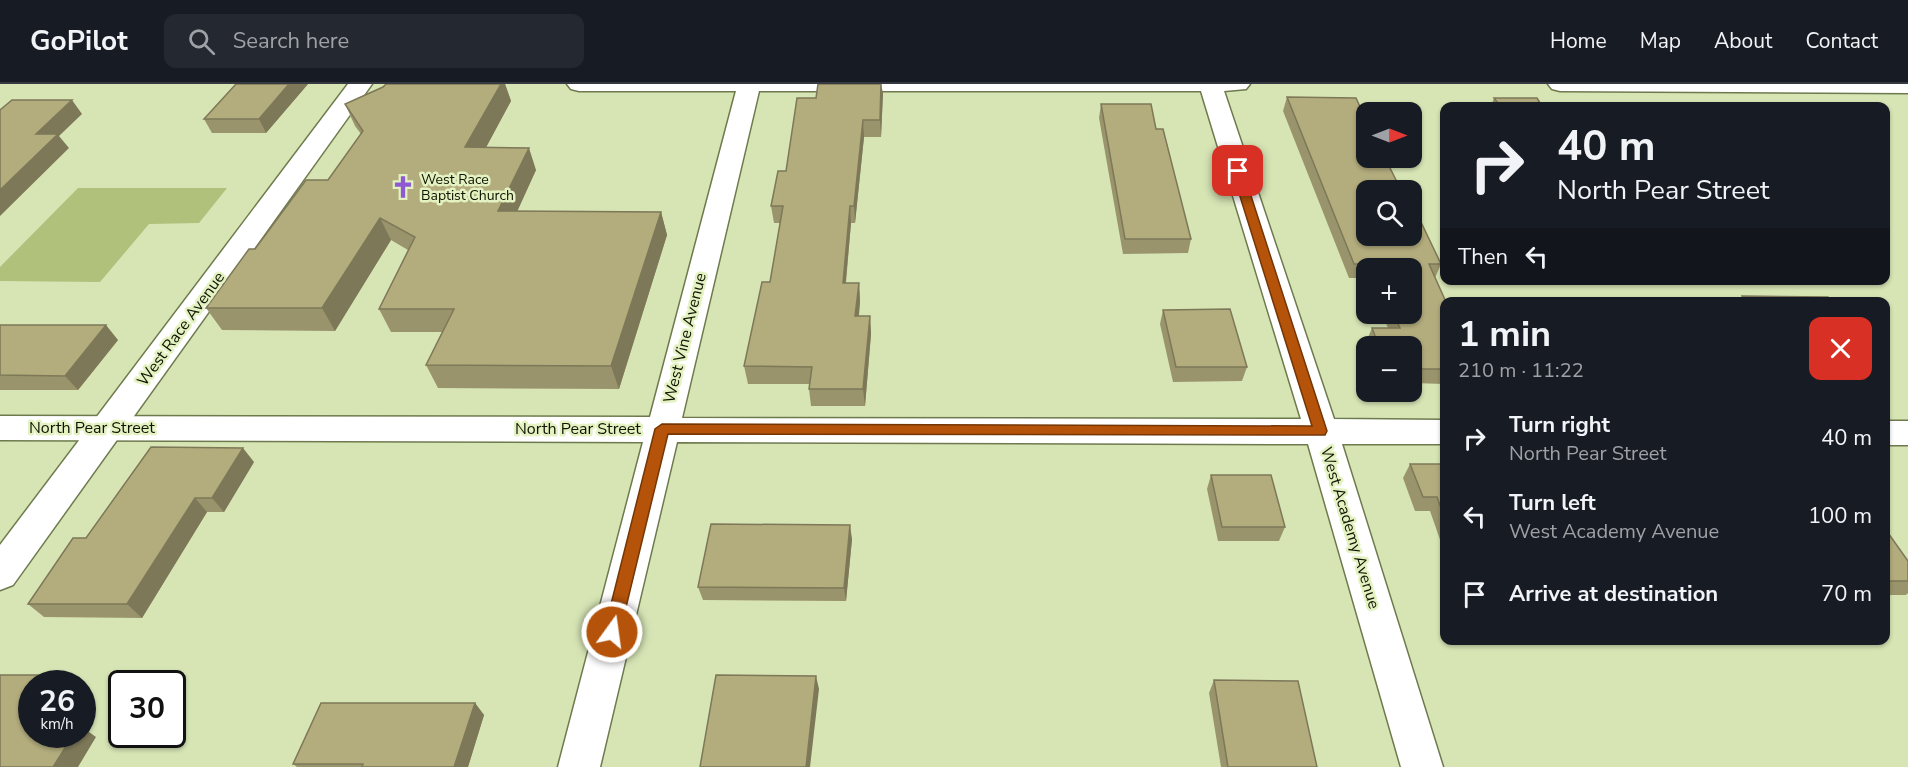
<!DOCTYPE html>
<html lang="en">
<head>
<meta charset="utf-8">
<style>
  body { margin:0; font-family:"Nunito Sans",sans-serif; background:#242831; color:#f1f3f6; height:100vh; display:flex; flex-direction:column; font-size:22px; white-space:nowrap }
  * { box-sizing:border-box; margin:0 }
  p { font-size:20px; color:#9ea1a6 }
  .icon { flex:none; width:33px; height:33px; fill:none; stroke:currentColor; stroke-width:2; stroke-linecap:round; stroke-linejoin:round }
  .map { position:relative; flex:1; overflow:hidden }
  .side { position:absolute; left:1440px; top:213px; width:450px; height:348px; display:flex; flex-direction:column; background:#171b24; border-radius:12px; box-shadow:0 2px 4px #0004 }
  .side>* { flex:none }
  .top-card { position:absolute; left:1440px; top:18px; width:450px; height:183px; border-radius:12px; box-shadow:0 2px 4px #0004; background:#171b24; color:#f1f3f6; overflow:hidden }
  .needle { width:39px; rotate:90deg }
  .buttons { position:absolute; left:1356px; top:18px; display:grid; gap:12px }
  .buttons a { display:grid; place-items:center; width:66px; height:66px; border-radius:12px; background:#171b24; box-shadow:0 2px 4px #0004; font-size:30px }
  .speed { position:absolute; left:18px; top:586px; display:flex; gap:12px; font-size:30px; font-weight:700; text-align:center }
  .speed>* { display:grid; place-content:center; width:78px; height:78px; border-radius:50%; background:#171b24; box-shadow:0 2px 4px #0004; line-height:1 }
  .speed small { font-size:15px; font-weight:400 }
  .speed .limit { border:3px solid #111; border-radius:9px; background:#fff; color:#111 }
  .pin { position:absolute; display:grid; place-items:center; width:51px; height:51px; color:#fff; margin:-26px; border-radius:12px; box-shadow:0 3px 9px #0006 }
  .me { position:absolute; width:66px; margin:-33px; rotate:14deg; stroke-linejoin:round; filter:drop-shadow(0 0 4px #0008) }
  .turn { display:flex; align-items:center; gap:21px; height:126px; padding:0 18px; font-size:27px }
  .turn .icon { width:78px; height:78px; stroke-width:2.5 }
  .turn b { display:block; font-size:42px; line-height:51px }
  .then { display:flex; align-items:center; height:57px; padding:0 18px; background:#0003; gap:12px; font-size:22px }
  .round { display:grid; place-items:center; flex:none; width:63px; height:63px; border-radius:12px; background:#242831 }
  .overview { display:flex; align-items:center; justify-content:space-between; height:102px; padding:0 18px }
  h1 { font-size:36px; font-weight:700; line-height:45px }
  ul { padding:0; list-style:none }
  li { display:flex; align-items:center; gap:18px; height:78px; padding:0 18px }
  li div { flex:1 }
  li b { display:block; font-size:22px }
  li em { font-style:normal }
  header { display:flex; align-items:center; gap:36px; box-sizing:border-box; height:84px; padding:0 30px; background:#171b24; border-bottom:2px solid #363941 }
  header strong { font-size:28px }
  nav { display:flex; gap:33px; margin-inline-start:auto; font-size:21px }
  .search { width:420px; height:54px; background:#242831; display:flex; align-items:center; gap:15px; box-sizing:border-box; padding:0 21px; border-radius:12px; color:#9ea1a6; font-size:22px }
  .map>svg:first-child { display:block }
</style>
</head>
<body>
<header>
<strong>GoPilot</strong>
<div class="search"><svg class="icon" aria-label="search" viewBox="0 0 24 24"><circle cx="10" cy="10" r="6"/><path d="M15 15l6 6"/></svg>Search here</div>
<nav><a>Home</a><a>Map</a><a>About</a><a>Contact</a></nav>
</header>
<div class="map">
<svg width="1908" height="683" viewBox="0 0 1908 683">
  <rect width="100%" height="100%" fill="#d7e5b5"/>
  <path fill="#afc17a" d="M78,104h149l-28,35 -50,1 -49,58 -100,-1v-14z"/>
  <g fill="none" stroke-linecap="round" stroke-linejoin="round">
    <g stroke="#6e7a4e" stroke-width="3">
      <path id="street" d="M567,0h683l-4,5 -22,2 110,328 110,1v24h-102l101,323h-42l-93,-323 -631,-2 -77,325h-42l85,-325 -643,-2v-24l650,1 86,-326h-157l-8,-2zM759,7h442l100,328 -619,-1z
        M1548,0h360v9l-348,-2 -8,-2z
        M1886,337h22v24h-22z"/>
    </g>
    <g stroke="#6e7a4e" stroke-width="3">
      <path id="secondary" d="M348,0h24l-359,501 -13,5v-45z"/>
    </g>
    <use href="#street" fill="#fff" fill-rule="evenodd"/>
    <use href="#secondary" fill="#fff" fill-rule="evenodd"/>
  </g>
  <path fill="#9a946c" d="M308,0l-42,49h-54l-8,-14z
    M386,0h119l6,17 -25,46 50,23 -19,41 144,1 6,23 -48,154 -181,-1 -12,-23 16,-33h-51l-12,-23 29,-59 -17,-10 -56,91 -113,-1 -16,-22 49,-59 73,-69 33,-46 -6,-8 -10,-22 38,-17z
    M883,9l-2,44h-17l-9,86h-4l-5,60h13l1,18 -1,15h11l1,18 -6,72h-54l-2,-17v-5h-61l-4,-18 26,-84 10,-59h-6l-3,-17 45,-108z
    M1287,13l79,93 75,74 -6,14 9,24v82l-32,-1v-37h-44l-2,-4 6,-14h16l-6,-14h30v-46h-46v10h-17l-66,-167z
    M1494,14l48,8h-51z
    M1101,20l55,25 35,110 -3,14 -65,1 -24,-136z
    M1742,212l90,6h-94z
    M1163,226l84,57 -5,14 -69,1 -13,-58z
    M0,241l118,15 -40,50h-78z
    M254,378l-30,50h-17l-65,106 -98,-1 -16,-13 58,-66z
    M1410,380h34v87l-14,-40h-15l-12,-33z
    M1211,391l74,52 -6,14h-61l-11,-52z
    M1886,446l22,31v32l-2,2h-20z
    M852,455l-6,62 -143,-1 -5,-13z
    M1214,596l103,87h-96l-12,-74z
    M475,619l9,12 -16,52h-171l-4,-3z"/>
  <path fill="#7d7858" d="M289,0h19l-42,49 -7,-14z
    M501,0h4l6,17 -37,69 -9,-23z
    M881,0l2,9 -2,44 -1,-17z
    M72,16l10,14 -23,22 10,12 -69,68v-26l36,-56z
    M863,36l1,17 -9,86 -1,-17z
    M529,64l7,22 -29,64 -9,-23z
    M850,122l1,17 -7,77 -1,-17z
    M661,128l6,23 -48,154 -8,-23z
    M380,134l11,22 -56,91 -13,-23z
    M859,199l1,18 -3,33 -2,-18z
    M870,232l1,18 -6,72 -2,-17z
    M106,241l12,15 -40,50 -13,-14z
    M243,364l11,14 -30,50 -12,-14z
    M195,414l12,14 -65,106 -15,-14z
    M850,441l2,14 -6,62 -2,-13z
    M65,591l11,9h-17z
    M816,592l3,13 -9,78h-4z
    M475,619l9,12 -16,52h-14z
    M82,643l14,10 -18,30h-25l20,-32h9z"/>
  <path fill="#b3ac7d" stroke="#7d7858" stroke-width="1.5" d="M236,0h53l-30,35h-55z
    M386,0h115l-36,63 64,1 -31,63 163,1 -50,154 -185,-1 28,-56h-75l36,-72 -35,-19 -58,90h-116l43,-59h6l51,-69h22l35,-49 -18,-27 38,-17z
    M818,0h63l-1,36h-17l-9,86h-4l-7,77h16l-4,33h15l-7,73h-54l3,-22 -68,-1 18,-84h8l13,-76h-12l7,-35h8l11,-73h19z
    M1287,13l69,1 10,22v38h19l16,32h-35v46h46v-23l2,5h5l22,46h-12l17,38h-2v67h-32v-23h-33l-7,-18h28l-7,-14h19v-46h-38l-2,-4h-18z
    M1494,14h43l5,8h-42z
    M12,16h60l-36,34h22l-58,56v-80z
    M1101,20h50l5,25h7l28,110h-66z
    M1742,212l86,1 4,5h-87z
    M1607,216l88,2h-87z
    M1230,225l17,58h-71l-13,-57z
    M0,241h106l-41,51 -65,-1z
    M151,363l92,1 -31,50h-17l-68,106h-99l45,-66h13z
    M1410,380h34v52l-7,-19h-14z
    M1211,391h60l14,52h-63z
    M711,440l139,1 -6,63 -146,-1z
    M1886,446l22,31v20h-22z
    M0,591h65l-6,9h-27v51h41l-20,32h-53z
    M716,591l100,1 -10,91h-106z
    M1214,596l84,1 19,86h-89z
    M321,619h154l-21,64h-92l1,-3h-70z"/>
  <path fill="#b45309" stroke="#753606" stroke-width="1.5" d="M1238,84l5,3 84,260 -2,4 -657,-1 -48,198 -2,5 -6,2 -5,-2 -3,-5 51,-203 7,-5 650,2 -80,-255z"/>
  <defs>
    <g id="church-bare" transform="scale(1.8)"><path d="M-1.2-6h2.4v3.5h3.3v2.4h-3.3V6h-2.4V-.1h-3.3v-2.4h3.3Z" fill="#8e5ad3" stroke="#e4f2c2" stroke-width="2.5" paint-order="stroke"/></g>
  </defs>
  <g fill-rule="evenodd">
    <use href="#church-bare" x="403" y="103"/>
  </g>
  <g text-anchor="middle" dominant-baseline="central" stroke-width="5" stroke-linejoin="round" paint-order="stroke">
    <g font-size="14" fill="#0f1303" stroke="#e4f2c2" text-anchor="start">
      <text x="421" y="95">West Race<tspan x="421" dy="16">Baptist Church</tspan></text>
    </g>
    <g font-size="16" fill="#0f1303" stroke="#e4f2c2">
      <text transform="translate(181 245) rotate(-54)">West Race Avenue</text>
      <text transform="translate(685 254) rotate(-76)">West Vine Avenue</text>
      <text x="92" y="344">North Pear Street</text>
      <text x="578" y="345">North Pear Street</text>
      <text transform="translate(1350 444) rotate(73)">West Academy Avenue</text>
    </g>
  </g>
</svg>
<div class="buttons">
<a><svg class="needle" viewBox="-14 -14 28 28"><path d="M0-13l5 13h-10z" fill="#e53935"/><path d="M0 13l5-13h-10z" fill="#9ea1a6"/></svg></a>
<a><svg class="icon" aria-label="search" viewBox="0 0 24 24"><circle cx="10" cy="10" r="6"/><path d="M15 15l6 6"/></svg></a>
<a>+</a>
<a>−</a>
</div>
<div class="speed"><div>26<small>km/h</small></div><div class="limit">30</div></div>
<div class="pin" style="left:1238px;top:87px;background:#d93025"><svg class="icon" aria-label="arrive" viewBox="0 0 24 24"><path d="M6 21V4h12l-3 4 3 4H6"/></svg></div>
<svg class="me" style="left:612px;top:548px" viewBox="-20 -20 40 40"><circle r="17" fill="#b45309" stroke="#fff" stroke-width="3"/><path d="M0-11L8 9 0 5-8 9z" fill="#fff"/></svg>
<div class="top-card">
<div class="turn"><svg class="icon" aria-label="right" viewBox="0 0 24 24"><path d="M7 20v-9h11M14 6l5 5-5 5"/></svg><div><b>40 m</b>North Pear Street</div></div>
<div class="then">Then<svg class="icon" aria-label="left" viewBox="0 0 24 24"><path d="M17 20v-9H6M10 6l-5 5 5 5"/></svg></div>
</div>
<section class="side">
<div class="overview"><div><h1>1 min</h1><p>210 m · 11:22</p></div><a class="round" style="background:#d93025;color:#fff"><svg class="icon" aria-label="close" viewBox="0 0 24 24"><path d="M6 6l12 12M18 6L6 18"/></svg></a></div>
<ul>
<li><svg class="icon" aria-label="right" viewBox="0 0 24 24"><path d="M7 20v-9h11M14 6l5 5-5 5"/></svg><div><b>Turn right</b><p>North Pear Street</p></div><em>40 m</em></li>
<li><svg class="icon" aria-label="left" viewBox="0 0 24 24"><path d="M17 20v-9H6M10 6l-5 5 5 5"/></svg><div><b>Turn left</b><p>West Academy Avenue</p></div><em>100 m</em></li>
<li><svg class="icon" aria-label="arrive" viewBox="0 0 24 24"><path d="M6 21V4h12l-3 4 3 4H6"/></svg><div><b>Arrive at destination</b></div><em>70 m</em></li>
</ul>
</section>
</div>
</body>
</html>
